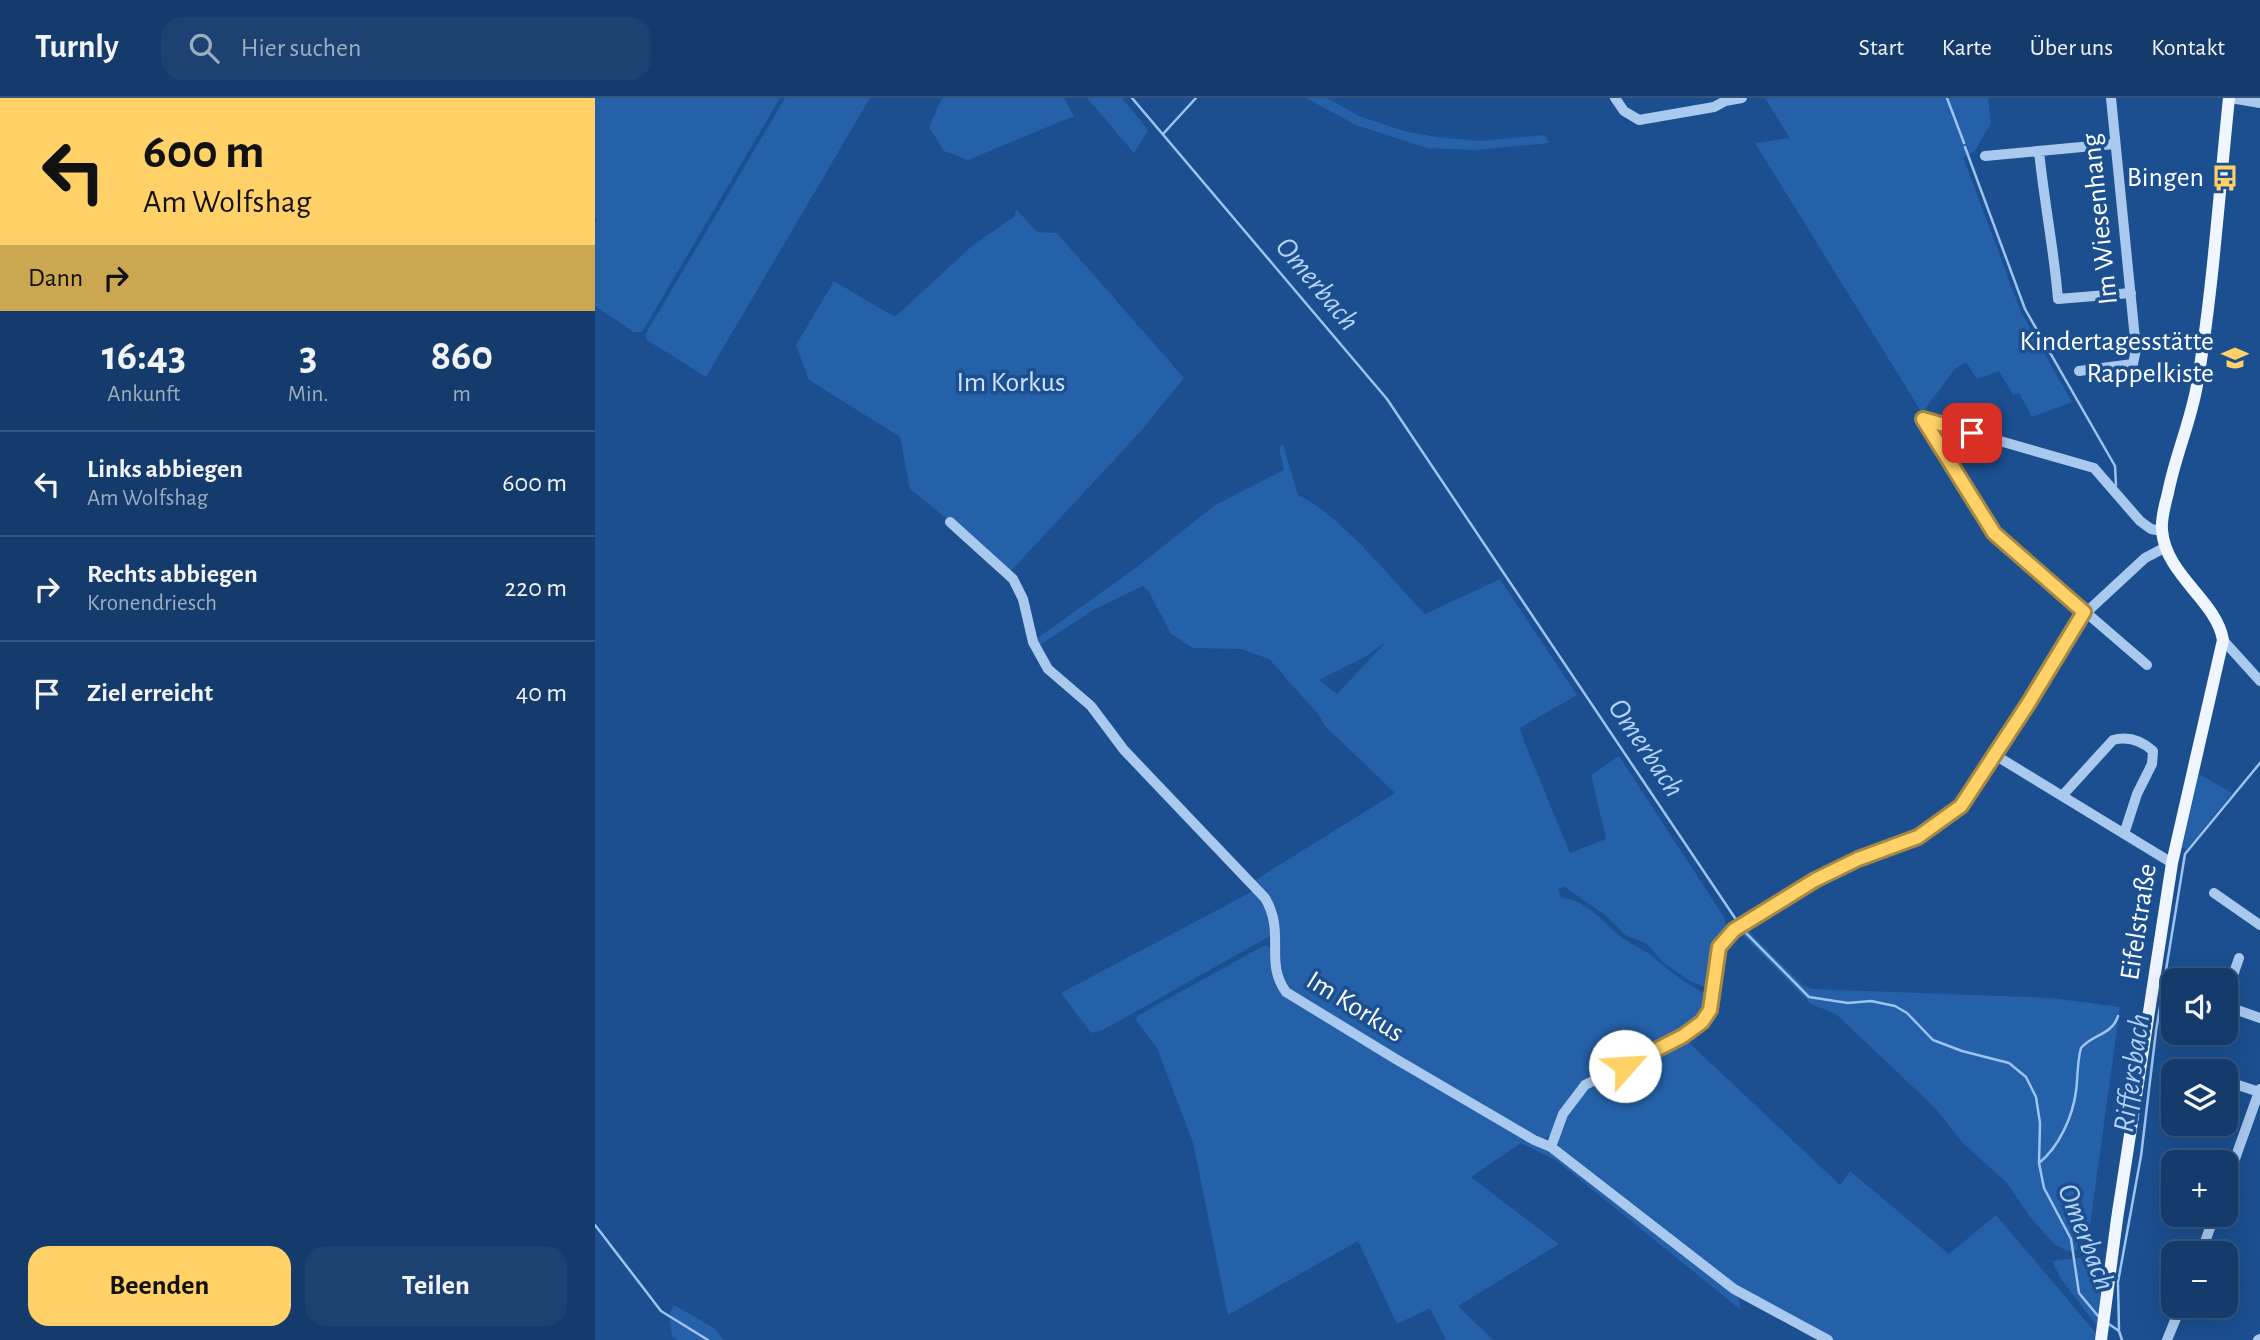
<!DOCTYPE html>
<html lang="de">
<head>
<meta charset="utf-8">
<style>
  body { margin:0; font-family:"Alegreya Sans",sans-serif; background:#1d4271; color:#f1f3f6; height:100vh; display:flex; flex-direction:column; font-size:26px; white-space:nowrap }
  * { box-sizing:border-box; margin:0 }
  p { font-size:23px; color:#9dadc1 }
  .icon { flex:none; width:38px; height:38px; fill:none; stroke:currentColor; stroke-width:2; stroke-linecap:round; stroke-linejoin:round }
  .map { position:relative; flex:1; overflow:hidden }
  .panel { display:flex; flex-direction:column; background:#143b6b; width:595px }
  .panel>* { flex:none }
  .hud { background:#ffd166; color:#111; overflow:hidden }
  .tools { position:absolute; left:1566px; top:870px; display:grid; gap:14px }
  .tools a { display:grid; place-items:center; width:77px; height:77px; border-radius:14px; background:#143b6b; box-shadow:0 7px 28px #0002,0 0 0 2px #33557e; font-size:35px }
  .pin { position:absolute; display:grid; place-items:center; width:60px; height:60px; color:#fff; margin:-30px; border-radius:14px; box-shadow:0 4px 10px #0006 }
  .me { position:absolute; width:77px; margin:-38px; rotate:64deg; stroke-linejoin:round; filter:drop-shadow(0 0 5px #0008) }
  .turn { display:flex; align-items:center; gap:24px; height:147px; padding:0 28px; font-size:32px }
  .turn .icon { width:91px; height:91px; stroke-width:2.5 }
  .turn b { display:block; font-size:49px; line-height:60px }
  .then { display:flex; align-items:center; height:66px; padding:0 28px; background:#0003; gap:14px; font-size:26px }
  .eta { display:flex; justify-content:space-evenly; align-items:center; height:119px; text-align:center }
  .eta b { font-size:42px; font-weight:700; line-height:49px }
  .button { display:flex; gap:14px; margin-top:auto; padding:14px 28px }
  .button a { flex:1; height:80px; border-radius:21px; background:#ffd166; color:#111; font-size:28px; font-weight:700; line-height:80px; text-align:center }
  .button a+a { background:#1d4271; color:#f1f3f6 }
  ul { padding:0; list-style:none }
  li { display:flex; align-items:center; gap:21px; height:105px; padding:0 28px; border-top:2px solid #33557e }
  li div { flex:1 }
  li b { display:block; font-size:26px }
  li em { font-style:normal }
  header { display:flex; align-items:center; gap:42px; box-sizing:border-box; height:98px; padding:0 35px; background:#143b6b; border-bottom:2px solid #33557e }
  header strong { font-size:33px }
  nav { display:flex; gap:38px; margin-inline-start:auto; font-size:24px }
  .search { width:490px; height:63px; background:#1d4271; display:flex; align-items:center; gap:18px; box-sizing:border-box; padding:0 24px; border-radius:21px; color:#9dadc1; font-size:26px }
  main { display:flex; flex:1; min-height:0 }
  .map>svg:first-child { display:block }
</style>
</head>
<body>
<header>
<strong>Turnly</strong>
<div class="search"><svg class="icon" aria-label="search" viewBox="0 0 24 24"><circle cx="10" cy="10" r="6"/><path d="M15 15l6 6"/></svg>Hier suchen</div>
<nav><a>Start</a><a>Karte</a><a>Über uns</a><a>Kontakt</a></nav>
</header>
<main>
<section class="panel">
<div class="hud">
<div class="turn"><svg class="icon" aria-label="left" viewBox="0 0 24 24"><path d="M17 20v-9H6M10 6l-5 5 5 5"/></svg><div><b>600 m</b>Am Wolfshag</div></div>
<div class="then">Dann<svg class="icon" aria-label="right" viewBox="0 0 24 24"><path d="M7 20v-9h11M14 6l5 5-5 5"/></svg></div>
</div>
<div class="eta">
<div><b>16:43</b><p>Ankunft</p></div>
<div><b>3</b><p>Min.</p></div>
<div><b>860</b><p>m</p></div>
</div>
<ul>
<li><svg class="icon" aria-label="left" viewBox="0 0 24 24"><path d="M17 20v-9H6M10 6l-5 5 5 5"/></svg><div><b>Links abbiegen</b><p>Am Wolfshag</p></div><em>600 m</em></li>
<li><svg class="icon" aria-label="right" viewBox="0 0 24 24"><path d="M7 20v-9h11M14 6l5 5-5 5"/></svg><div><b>Rechts abbiegen</b><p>Kronendriesch</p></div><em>220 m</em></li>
<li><svg class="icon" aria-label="arrive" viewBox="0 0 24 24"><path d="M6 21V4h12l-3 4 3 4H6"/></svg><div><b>Ziel erreicht</b></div><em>40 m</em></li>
</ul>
<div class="button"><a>Beenden</a><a>Teilen</a></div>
</section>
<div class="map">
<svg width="1665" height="1242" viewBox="0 0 1665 1242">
  <rect width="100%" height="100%" fill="#1b4f8f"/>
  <path fill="#2461a8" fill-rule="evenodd" d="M0,0h185l-138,234h-8l-39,-26v-83l2,-4 -2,-2z
    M190,0h85l-164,279 -59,-37 -2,-5z
    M347,0h122l10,18 -106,44 -24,-9 -15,-24z
    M492,0h35l26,32 -14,23z
    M711,0h21l32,18 45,15 32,6 42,4 67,-6 4,8 -73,7 -49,-2 -71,-23z
    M1170,0h223l3,25 -17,29 -11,5 58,155 51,90 -40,15 -13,-24 -6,2 -14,-24 -22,8 -11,-17 -11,7 -33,44 -167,-270 35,-5z
    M421,111l21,23 20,1 127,145 -43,53 -130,140 -101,-82 -10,-52 -91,-57 -13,-35 38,-64 61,36 77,-71 43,-30z
    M688,346l15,51c43,20 93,84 127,119l75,-35 77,116 -57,33 5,16 45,109 36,-14 -15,-64 28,-19 105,161 2,10 -10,20 -6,39 -6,1 -14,-6 -26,-18 -17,-19 -22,-9 -20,-20 -40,-28 -7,2 3,9c26,1 44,27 63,41 7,5 16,9 24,14 19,16 36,30 58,41l3,8 -9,18 -19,13 -98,51 -32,51 -8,5 -243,-142 -18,-17 -4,-60 -26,-39 143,-89 -69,-66 -8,-13 -49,-55 -28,-10 -48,-1 -22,-14 -22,-42 -6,-6 -48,23 -57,37 -2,-7 101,-72 78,-62 69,-35 -5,-23zM791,544l-49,52 -18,-14 46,-23z
    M1604,676l33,19 -45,56 -5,-1z
    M660,792l13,20 4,25 -169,95 -12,3 -30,-40z
    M1158,825l-3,7 4,7 50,49 9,3 238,9 69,9 -32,233 -11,10 -10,1 -13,-7 -24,-27 -23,-34 -44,-40 -29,-36 -98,-93 -25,-10 -70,-71v-4z
    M668,848h5l4,5c-1,18 -1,29 11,44l266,156 189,146 3,13 -184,-149 -36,-18 -50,34 88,67 -101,62 35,34h-47l-16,-32 -33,16 -39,-83 -130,74 -35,-172 -36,-95 -21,-28 1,-4z
    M1089,940l156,147 10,-14 99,83 47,-39 100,118 -1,7h-263l-89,-49 -180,-138 -5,-8 6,-30 21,-25z
    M1501,1158l8,5 -7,65 -36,-47 -9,-18z
    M79,1207l40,23 10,12h-46l-6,-3 -3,-23z"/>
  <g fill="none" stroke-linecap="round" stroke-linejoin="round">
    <path stroke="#9cc4f0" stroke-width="2.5" d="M537,0l255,301 352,525
      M1352,0l17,45
      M568,36l33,-36
      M1370,49l60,162 90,157 1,19
      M1148,832l66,67 39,6 23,-2 24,5 12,7 26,27 29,11 47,12 17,14 10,20 4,26 -1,40 5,25 27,51 8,54 19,23
      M1444,1065c20,-16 34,-47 37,-72 2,-14 1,-29 5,-43 12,-14 31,-13 37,-32
      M0,1127l66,86 47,29
      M1511,1224l13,9 3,9
      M1524,1231l-1,-47 23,-126 15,-125 29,-177 75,-91"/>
    <path stroke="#a9c9ee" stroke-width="10" d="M1020,0l9,13 15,9 75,-13 11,-6 17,-3
      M1636,0l29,5
      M1444,53c5,50 15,99 19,148l73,-6
      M1390,58l129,-12
      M1484,273l54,-7 3,-15 -25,-251
      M1328,321l71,114 153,132
      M1328,321l171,49 46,53 11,8 11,2
      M355,424l63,57 10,20 10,43 15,27 43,37 33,44 141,148c21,35 -1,64 21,94l108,66 140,82 17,7 183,142 94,51
      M1628,542l37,41
      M1400,657l177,108
      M1467,698l51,-56c15,-4 29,1 40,11l-1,13 -15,30 -13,40
      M1619,795l46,32
      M1631,898l13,-38
      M1631,908l34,12
      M1631,983l33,11
      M956,1049l12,-33 22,-29 98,-49 19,-14 8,-12 9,-63 15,-17 81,-50 43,-21 60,-22 43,-31 67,-102 49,-83 68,-63 21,-11
      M1631,1086l34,-95
      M1606,1155l14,-39
      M1572,1242l14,-34
      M1663,1242l2,-1"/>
    <path stroke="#f0f6ff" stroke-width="12" d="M1506,1242l16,-121 55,-356 51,-223c-6,-39 -58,-65 -61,-110 -1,-13 3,-25 6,-37 7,-37 23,-72 29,-108 16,-94 22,-192 32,-287"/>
  </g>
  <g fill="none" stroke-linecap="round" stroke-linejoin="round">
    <g stroke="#a68842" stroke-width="18">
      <path id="route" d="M1030,968l58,-30 19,-14 8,-12 9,-63 15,-17 81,-50 43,-21 60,-22 43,-31 67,-102 56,-92 -90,-79 -71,-114 49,14"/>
    </g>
    <use href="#route" stroke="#ffd166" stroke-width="12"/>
  </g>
  <defs>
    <g id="bus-bare" transform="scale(2.1)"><path d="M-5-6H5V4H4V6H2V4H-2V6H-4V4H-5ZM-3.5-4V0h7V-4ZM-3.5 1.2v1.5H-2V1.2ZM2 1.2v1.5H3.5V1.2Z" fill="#ffd166" stroke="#1b4f8f" stroke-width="2.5" paint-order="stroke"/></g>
    <g id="school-bare" transform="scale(2.1)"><path d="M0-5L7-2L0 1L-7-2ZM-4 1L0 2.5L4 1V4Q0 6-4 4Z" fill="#ffd166" stroke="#1b4f8f" stroke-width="2.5" paint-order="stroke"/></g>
  </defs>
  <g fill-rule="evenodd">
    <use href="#bus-bare" x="1630" y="80"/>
    <use href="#school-bare" x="1640" y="260"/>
  </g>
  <g text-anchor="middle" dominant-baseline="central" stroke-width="7" stroke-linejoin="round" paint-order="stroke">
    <g font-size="28" fill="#fff" stroke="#1b4f8f" text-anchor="end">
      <text x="1609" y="80">Bingen</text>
      <text x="1619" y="244">Kindertagesstätte<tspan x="1619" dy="32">Rappelkiste</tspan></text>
    </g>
    <g font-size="28" fill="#fff" stroke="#1b4f8f">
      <text transform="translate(1505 121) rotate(-96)">Im Wiesenhang</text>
      <text transform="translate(1544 824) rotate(-81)">Eifelstraße</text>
      <text transform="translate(760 909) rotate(32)">Im Korkus</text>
    </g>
    <g font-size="28" fill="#cfe3fa" stroke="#1b4f8f">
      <text x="416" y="285">Im Korkus</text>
    </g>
    <g font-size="30" font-style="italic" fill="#b5d3f5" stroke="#1b4f8f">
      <text transform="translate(722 186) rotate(50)">Omerbach</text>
      <text transform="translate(1051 650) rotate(56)">Omerbach</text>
      <text transform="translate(1537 975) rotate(-82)">Riffersbach</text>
      <text transform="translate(1491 1139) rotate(69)">Omerbach</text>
    </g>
  </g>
</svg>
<div class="tools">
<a><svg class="icon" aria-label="sound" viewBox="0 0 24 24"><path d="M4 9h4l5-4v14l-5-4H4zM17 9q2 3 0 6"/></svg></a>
<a><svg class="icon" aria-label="layers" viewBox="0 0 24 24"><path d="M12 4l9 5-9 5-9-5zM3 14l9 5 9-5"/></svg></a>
<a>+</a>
<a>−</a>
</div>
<div class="pin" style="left:1377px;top:335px;background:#d93025"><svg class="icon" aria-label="arrive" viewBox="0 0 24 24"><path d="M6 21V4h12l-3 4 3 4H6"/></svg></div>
<svg class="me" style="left:1030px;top:968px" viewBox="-20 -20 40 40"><circle r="19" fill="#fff"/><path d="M0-13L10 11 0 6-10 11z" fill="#ffd166"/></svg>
</div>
</main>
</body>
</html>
